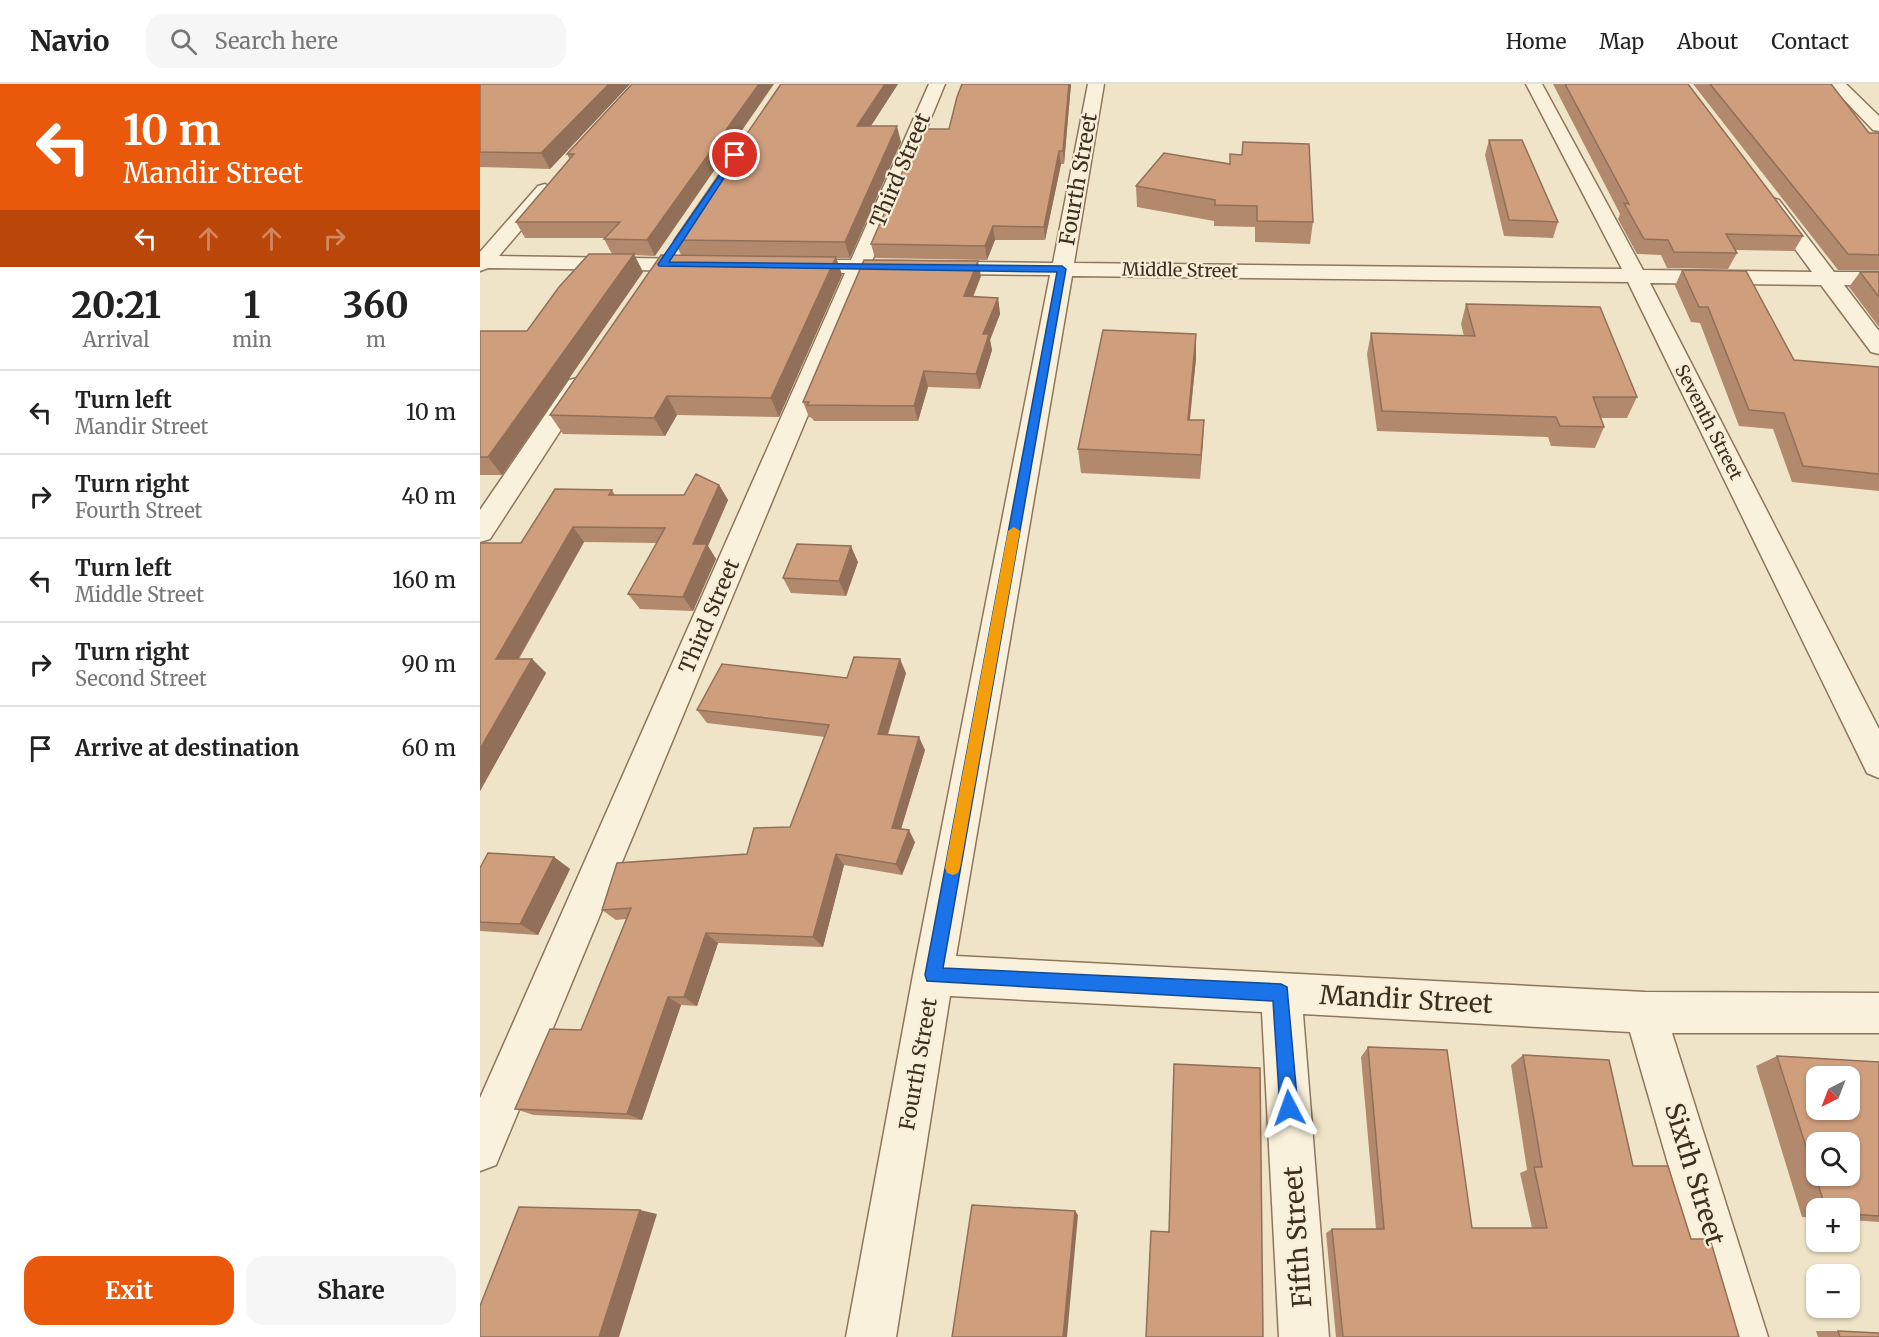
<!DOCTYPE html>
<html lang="en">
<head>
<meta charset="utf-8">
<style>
  body { margin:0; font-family:Merriweather,serif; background:#f6f6f6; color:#222; height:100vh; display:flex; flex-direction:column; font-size:22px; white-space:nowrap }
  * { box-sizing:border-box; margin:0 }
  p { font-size:20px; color:#767676 }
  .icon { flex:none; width:33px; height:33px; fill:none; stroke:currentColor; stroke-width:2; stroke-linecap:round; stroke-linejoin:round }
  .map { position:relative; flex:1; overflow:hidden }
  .side { display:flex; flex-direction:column; background:#fff; width:480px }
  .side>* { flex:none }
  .guide { background:#ea580c; color:#fff; overflow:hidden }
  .needle { width:39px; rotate:222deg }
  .tools { position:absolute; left:1326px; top:982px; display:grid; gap:12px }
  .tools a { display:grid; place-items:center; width:54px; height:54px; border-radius:12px; background:#fff; box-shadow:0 2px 4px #0004; font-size:30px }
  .pin { position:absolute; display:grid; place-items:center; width:51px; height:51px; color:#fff; margin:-26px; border:3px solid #fff; border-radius:50%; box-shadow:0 2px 6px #0007 }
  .me { position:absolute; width:66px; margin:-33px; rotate:356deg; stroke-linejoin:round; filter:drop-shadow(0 0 4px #0008) }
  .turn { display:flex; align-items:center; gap:21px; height:126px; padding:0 24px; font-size:27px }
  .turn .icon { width:78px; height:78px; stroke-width:2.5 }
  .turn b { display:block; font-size:42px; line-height:51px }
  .lanes { display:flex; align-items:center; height:57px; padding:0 24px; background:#0003; justify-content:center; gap:30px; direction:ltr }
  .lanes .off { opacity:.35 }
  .eta { display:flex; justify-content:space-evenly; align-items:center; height:102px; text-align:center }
  .eta b { font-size:36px; font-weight:700; line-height:42px }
  .cta { display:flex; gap:12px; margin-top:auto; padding:12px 24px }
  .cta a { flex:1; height:69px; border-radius:18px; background:#ea580c; color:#fff; font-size:24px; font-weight:700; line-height:69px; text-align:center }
  .cta a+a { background:#f6f6f6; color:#222 }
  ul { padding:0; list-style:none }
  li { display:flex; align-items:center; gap:18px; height:84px; padding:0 24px; border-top:2px solid #e0e0e0 }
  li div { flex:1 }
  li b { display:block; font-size:22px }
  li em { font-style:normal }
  header { display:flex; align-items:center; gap:36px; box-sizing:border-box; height:84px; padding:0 30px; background:#fff; border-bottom:2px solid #e0e0e0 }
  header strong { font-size:28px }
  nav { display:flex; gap:33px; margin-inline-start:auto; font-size:21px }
  .search { width:420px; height:54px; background:#f6f6f6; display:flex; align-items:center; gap:15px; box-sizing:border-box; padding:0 21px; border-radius:18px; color:#767676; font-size:22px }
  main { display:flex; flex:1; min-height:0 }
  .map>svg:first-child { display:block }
</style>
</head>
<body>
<header>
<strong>Navio</strong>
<div class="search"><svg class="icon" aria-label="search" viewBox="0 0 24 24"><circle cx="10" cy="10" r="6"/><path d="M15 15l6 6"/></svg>Search here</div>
<nav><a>Home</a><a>Map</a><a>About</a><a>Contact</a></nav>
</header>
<main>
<section class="side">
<div class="guide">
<div class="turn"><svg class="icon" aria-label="left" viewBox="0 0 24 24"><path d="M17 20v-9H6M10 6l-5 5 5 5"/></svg><div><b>10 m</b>Mandir Street</div></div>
<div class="lanes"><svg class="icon" aria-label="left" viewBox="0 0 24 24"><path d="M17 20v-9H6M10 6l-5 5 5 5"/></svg><svg class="icon off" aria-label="ahead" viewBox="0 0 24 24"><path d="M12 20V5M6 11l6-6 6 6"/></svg><svg class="icon off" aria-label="ahead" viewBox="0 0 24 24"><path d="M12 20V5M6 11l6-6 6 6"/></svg><svg class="icon off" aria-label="right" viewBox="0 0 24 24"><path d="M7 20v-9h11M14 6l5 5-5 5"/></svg></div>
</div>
<div class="eta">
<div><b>20:21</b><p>Arrival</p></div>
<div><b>1</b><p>min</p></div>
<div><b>360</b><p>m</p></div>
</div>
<ul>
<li><svg class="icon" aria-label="left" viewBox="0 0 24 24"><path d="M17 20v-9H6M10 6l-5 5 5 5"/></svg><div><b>Turn left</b><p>Mandir Street</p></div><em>10 m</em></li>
<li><svg class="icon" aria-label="right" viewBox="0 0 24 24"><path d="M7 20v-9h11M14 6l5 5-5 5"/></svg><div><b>Turn right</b><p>Fourth Street</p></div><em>40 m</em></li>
<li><svg class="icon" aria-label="left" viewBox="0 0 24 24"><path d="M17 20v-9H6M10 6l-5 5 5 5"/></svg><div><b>Turn left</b><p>Middle Street</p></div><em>160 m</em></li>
<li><svg class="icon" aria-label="right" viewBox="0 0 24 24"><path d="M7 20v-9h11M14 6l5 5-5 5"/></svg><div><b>Turn right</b><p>Second Street</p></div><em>90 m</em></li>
<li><svg class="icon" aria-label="arrive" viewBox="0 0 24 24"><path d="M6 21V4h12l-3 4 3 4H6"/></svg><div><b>Arrive at destination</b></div><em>60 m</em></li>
</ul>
<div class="cta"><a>Exit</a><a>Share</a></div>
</section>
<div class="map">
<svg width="1399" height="1253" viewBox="0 0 1399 1253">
  <rect width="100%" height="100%" fill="#f0e4c8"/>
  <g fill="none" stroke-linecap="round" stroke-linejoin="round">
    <g stroke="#8d765c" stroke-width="3">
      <path id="minor" d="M449,0h16l-73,177 181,2 35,-179h16l-30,179 548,6 -96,-185h16l101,186 169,2 -50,-68 10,-6 7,2 55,72h45v14l-35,-1 35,46v23l-8,-2 -50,-67 -171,-2 229,446v49l-12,-5 -239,-491 -556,-6 -116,680 689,36 234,1v40h-207l96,304h-50l-88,-305 -327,-18 26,323h-50l-17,-325 -312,-16 -54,341h-50l67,-362 137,-700 -183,-2 -371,892 -16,6v-73l365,-825 -51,-1 -8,-1 -3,-5 3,-5 8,-1h57z
        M1349,0h17l33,32v15l-6,-1z
        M65,100l10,6 -56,66 201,3 8,1 3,5 -3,5 -8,1 -212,-3 -8,3v-19l58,-66z
        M98,294l9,2 3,5 -100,154 -10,3v-32l89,-130z"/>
    </g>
    <use href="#minor" fill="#faf1dc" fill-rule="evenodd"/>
  </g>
  <path fill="#b2896c" d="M0,0h150l-80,85 -70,-2z
    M152,0l23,172 -21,-1 9,17 -141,203h-22v-144h47l85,-77 -8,-15 2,-1h-81l-9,-16 54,-62 -3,-6z
    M301,0h117l-27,42 30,16 -51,116h-14l6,17 -63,142 -102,-2 -12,21 -102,-2 -13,-19 131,-160 -7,-15z
    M591,0l-7,80h-3l-16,76h-50l-8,20 -112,-2 -4,-14 78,-115z
    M1073,0h135l115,152 -9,15 -59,-1 2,3 -9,16 -61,-1 -6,-13 -24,-1 -19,-35 2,-5z
    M1213,0h138l38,49h10v137h-41z
    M1009,56l69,82 -5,16 -49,-2 -19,-81z
    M684,69l149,69 -3,22 -55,-2v-15l-41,-1v-5l-77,-14 -1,-21z
    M1202,186l112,90 85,7v124l-87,-9 -19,-53 -34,-3 -39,-103 -9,-1 -16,-36z
    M1380,188h19v55l-30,-40z
    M501,192l-8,21 25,1 2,16 -10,26 2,10 -12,39 -52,-2 -10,34h-104l-2,-3 -3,-1 -6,-15z
    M986,220l171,93 -10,21h-26l3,9 -9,21 -44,-2 -3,-9 -171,-6 -10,-77 4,-21 93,3 -3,-12z
    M716,274l-6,62h14l-4,59 -119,-6 -3,-24z
    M239,401l9,15 -20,46 8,13 -23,52 -53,-2 -12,-15 29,-51 -73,-1 -65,117h13l14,14 -66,118v-248h41l91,-53 3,5h69z
    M378,478l-12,34 -55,-3 -8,-15z
    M426,589l-18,62 37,15 -24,79 14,13 -13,33 -58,-10 -21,82 -105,-4 -21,63 -16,-1 -39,115 -108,-5 -19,-6 66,-79 45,-111 -10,1 -14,-10 145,-56 43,-27 35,-90 -118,-14 -10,-13 150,-32z
    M74,773l16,12 -32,66 -58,-4v-63z
    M888,963l104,181h60l-12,-55 7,-3 -16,-105 12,-10 110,111 58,73 48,98h-403l-10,-104 6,-4h44l-15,-172z
    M1297,972l102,6v160l-29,-2v-11h-34v9l-14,-1 -46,-151z
    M1336,1247h22l41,6h-61z"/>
  <path fill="#916f58" d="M129,0h21l-80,85 -9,-16z
    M279,0h15l-119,172 -8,-16z
    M405,0h13l-37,57 -4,-15z
    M589,0h2l-7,80 -1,-13z
    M417,42l4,16 -51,116 -5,-16z
    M579,67l2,13 -16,76 -1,-13z
    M513,142l2,14 -8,20 -2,-14z
    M154,170l9,18 -141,203 -14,-18z
    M356,173l6,18 -63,142 -8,-19z
    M498,177l3,15 -14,36 -3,-16z
    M518,214l2,16 -10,26 2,10 -12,39 -4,-15 7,-40z
    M716,250v24l-9,85 1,-23z
    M444,287l4,16 -10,34 -4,-15z
    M187,312l10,19 -12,21 -11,-18z
    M724,336l-1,23 -3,36 1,-24z
    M239,401l9,15 -20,46 8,13 -23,52 -10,-14 10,-53z
    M93,443l11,15 -74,131 -14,-14z
    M371,462l7,16 -12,34 -7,-15z
    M52,575l14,14 -66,118v-42z
    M420,575l6,14 -22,73 -6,-12z
    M439,653l6,13 -27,89 -6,-11z
    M429,746l6,12 -13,33 -6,-11z
    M356,770l8,11 -21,82 -10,-10z
    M74,773l16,12 -32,66 -18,-11z
    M226,849l12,10 -21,63 -13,-9z
    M188,913l13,8 -39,115 -15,-6z
    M160,1126l17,4 -38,123h-20z
    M595,1127l3,4 -11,122h-4z"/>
  <path fill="#cf9f7d" stroke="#916f58" stroke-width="1.5" fill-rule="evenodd" d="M0,0h129l-68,69 -61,-1z
    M152,0h127l-112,156 -43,-1 16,-17h-104l58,-68h-7z
    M301,0h104l-28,42h40l-52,116 -171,-2z
    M482,0h107l-6,67h-4l-15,76 -51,-1 -8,20 -114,-2 50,-115h28l8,-32z
    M1085,0h123l115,152 -77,-2 11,19 -63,-1 -6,-12 -24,-1 -20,-36 5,1z
    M1230,0h121l38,49h10v122l-31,-1z
    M1009,56h33l36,82 -49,-2z
    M763,58l66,2 4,78 -56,-1v-15l-42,-1v-5l-79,-14 28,-33 66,11v-10l12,1z
    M109,170h45l-146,203h-8v-126h47l32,-44z
    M181,171l175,2 -65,141 -104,-2 -13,22 -104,-3z
    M384,176l114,1 -14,35 34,2 -15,36h6l-13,40 -52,-3 -10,35 -107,-1 2,-3h-6z
    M1202,186l64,1 48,89 85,7v107l-76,-8 -19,-53 -35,-3 -41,-103h-9z
    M1380,188h19v25z
    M986,220l134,3 37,90h-44l11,30 -44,-1 -4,-9 -174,-6 -11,-78 104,3z
    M623,246l93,4 -8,86h16l-3,35 -123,-6z
    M216,390l23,11 -26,59h14l-24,53 -55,-3 37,-66 -92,-1 -77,132h36l-52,90v-206h41l34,-54 57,1 -3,5h75z
    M317,460l54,2 -12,35 -56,-3z
    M374,573l46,2 -22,75 41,3 -27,91 17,2 -13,34 -60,-10 -23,83 -107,-4 -22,64h-16l-41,117 -112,-5 35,-80 31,1 50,-122 -29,2 15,-47 130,-9 7,-26 36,-1 39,-102 -132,-15 25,-46 125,14z
    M8,769l66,4 -34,67 -40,-2v-54z
    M888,963l79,3 25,178h75l-13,-61h8l-19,-112 86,5 24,106h35l23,73h19l29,98h-396l-11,-108h52z
    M1297,972l102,6v154l-29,-2v-5h-24zM1336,993h34v33h-34zM1336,1059h34v33h-34z
    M694,980l86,4 3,269h-117l5,-106 18,1z
    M492,1121l103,6 -12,126h-111z
    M39,1123l121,3 -41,127h-119v-31z
    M1358,1247l41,2v4h-39z"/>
  <path fill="#1a73e8" stroke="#114b97" stroke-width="1.5" d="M255,69l4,2 -70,107 393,4 4,3 -123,699 338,16 6,3 11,121 -3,6 -6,3 -7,-3 -2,-6 -7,-107 -346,-20 -2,-6 132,-703 -398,-6 -1,-2z"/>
  <path fill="#f59e0b" d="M534,443l6,4 -60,337 -2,5 -5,2 -6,-2 -2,-5 63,-337z"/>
  <g text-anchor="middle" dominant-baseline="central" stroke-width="4.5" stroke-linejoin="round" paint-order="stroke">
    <g font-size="18" fill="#3d2e20" stroke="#f7eed8">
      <text transform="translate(700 186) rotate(1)">Middle Street</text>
      <text transform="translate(1229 338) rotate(63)">Seventh Street</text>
    </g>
    <g font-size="21" fill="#3d2e20" stroke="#f7eed8">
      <text transform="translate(420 86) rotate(-67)">Third Street</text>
      <text transform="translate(598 95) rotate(-80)">Fourth Street</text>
      <text transform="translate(229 532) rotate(-67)">Third Street</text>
      <text transform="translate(438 980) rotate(-80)">Fourth Street</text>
    </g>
    <g font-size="26" fill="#3d2e20" stroke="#f7eed8">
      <text transform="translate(926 915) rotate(3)">Mandir Street</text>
      <text transform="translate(1215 1090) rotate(73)">Sixth Street</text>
      <text transform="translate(817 1153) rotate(-94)">Fifth Street</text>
    </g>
  </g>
</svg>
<div class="tools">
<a><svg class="needle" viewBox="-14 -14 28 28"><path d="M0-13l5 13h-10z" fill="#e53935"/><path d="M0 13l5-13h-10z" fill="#767676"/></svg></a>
<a><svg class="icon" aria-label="search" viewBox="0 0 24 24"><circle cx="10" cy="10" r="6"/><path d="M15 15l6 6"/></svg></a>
<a>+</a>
<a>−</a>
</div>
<div class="pin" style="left:255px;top:71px;background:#d93025"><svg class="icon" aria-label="arrive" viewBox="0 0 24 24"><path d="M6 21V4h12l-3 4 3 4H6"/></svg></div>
<svg class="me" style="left:809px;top:1024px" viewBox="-20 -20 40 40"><path d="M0-17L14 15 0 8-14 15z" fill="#1a73e8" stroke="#fff" stroke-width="4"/></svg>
</div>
</main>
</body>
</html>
